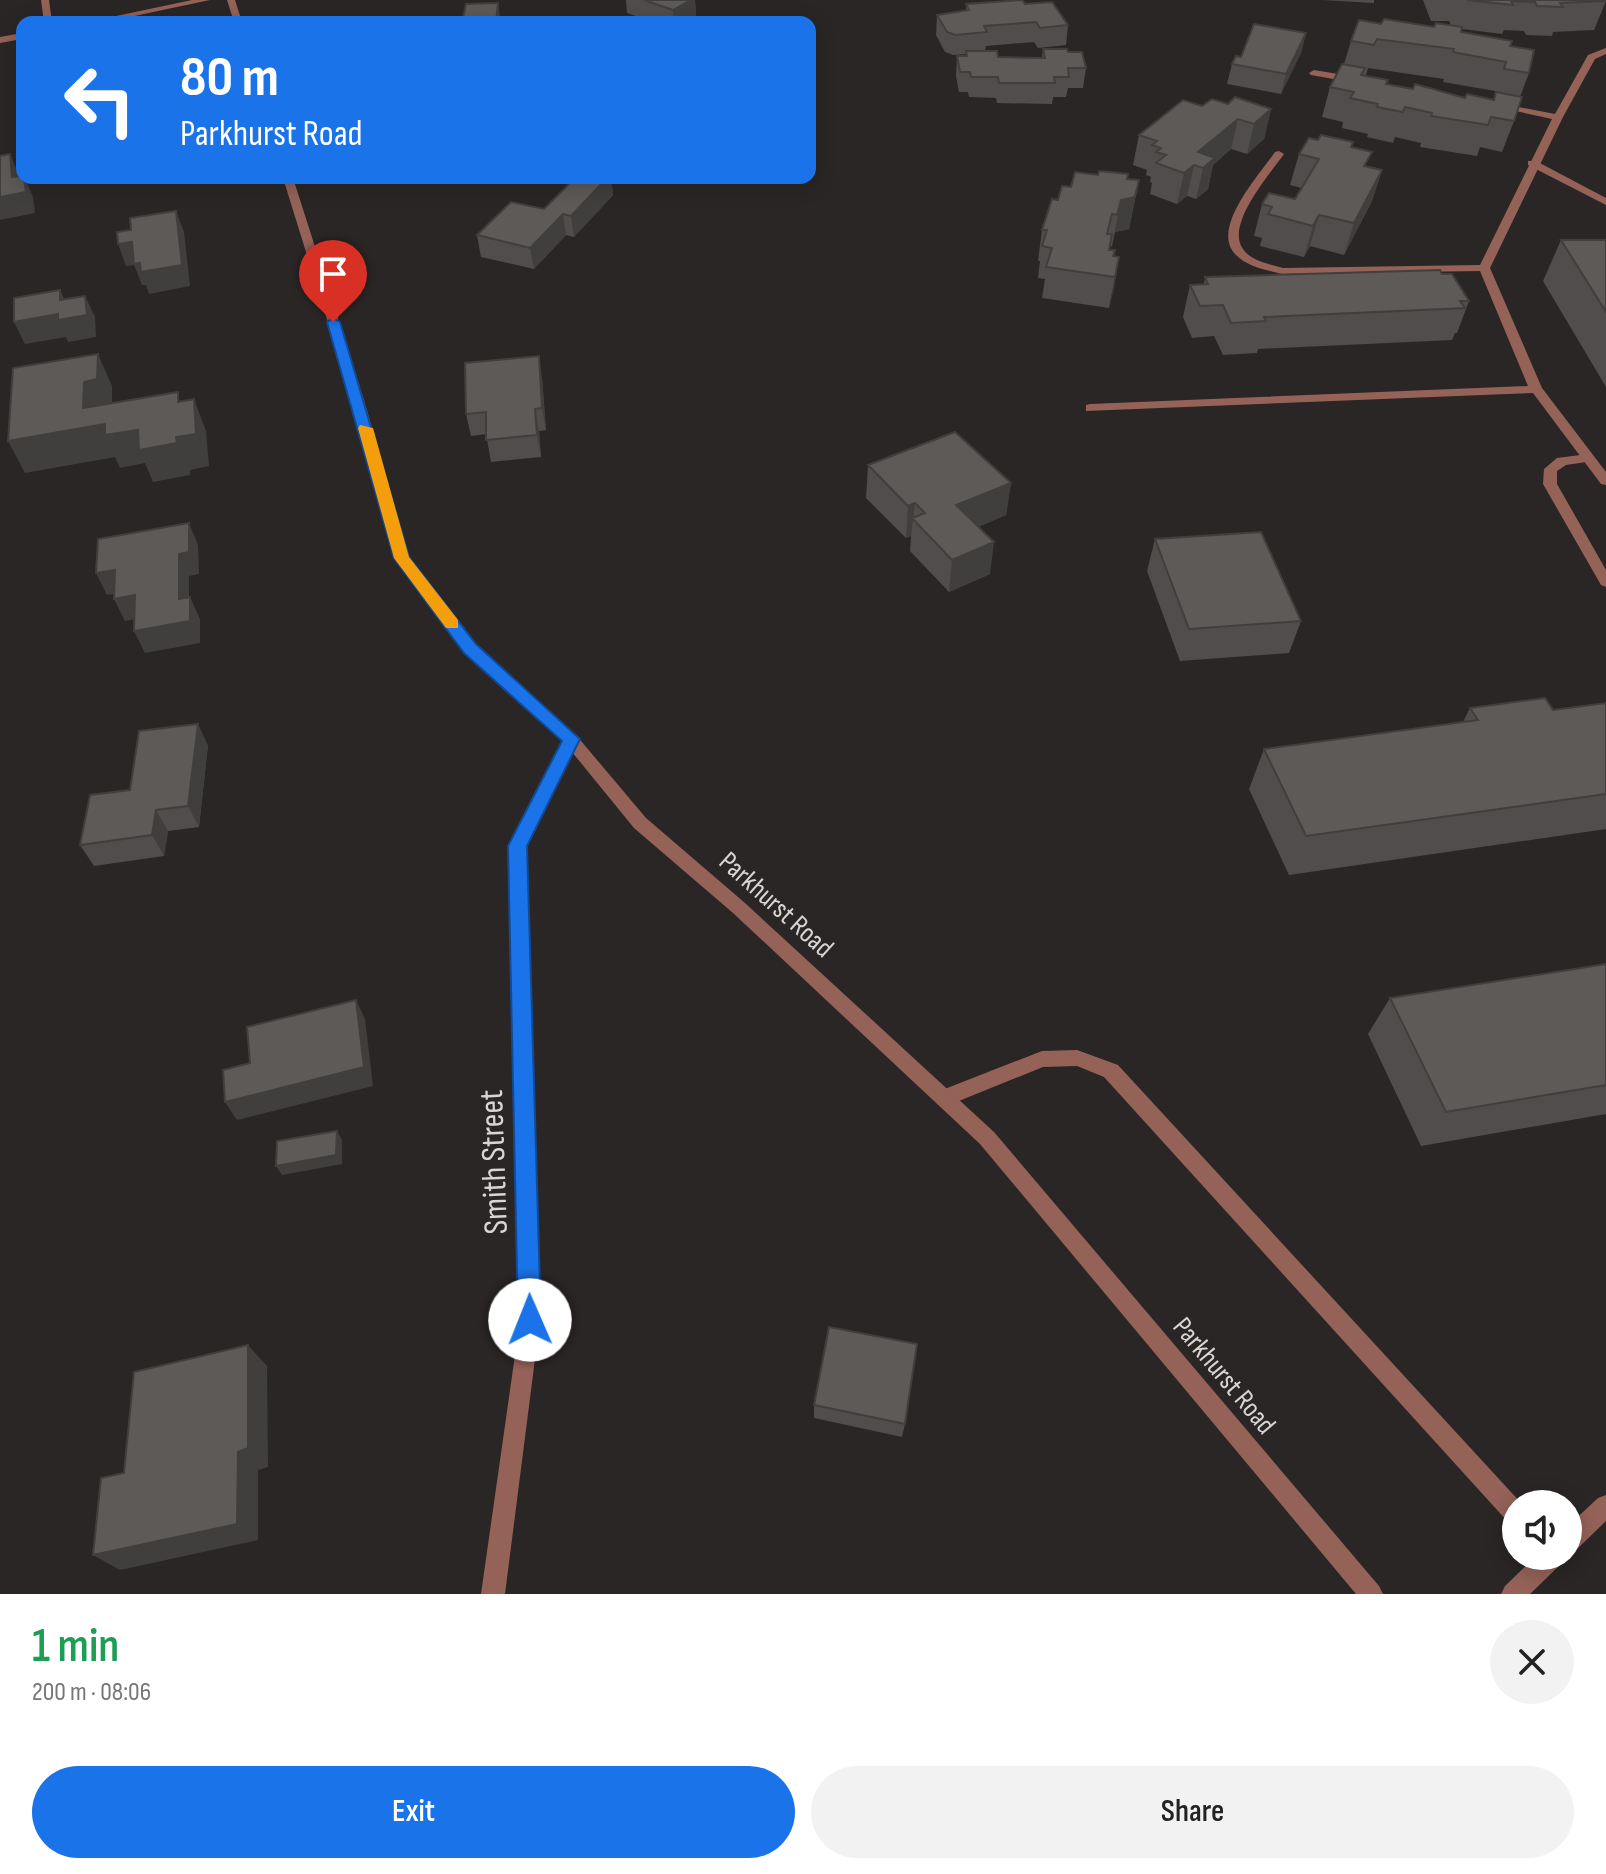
<!DOCTYPE html>
<html lang="en">
<head>
<meta charset="utf-8">
<style>
  body { margin:0; font-family:"Sofia Sans Condensed",sans-serif; background:#f2f2f2; color:#222; height:100vh; display:flex; flex-direction:column; font-size:30px; white-space:nowrap }
  * { box-sizing:border-box; margin:0 }
  p { font-size:26px; color:#767676 }
  .icon { flex:none; width:44px; height:44px; fill:none; stroke:currentColor; stroke-width:2; stroke-linecap:round; stroke-linejoin:round }
  .map { position:relative; height:1594px; overflow:hidden }
  .details { display:flex; flex-direction:column; background:#fff; flex:1 }
  .details>* { flex:none }
  .top-card { position:absolute; left:16px; top:16px; width:800px; height:168px; border-radius:16px; box-shadow:0 4px 20px #0003; background:#1a73e8; color:#fff; overflow:hidden }
  .fabs { position:absolute; left:1502px; top:1490px; display:grid; gap:16px }
  .fabs a { display:grid; place-items:center; width:80px; height:80px; border-radius:50%; background:#fff; box-shadow:0 4px 20px #0003; font-size:40px }
  .pin { position:absolute; display:grid; place-items:center; width:68px; height:68px; color:#fff; margin:-82px -34px; border-radius:50% 50% 50% 0; rotate:-45deg; box-shadow:0 0 8px #0007 }
  .pin .icon { rotate:45deg }
  .me { position:absolute; width:88px; margin:-44px; rotate:359deg; stroke-linejoin:round; filter:drop-shadow(0 0 6px #0008) }
  .turn { display:flex; align-items:center; gap:28px; height:168px; padding:0 32px; font-size:36px }
  .turn .icon { width:104px; height:104px; stroke-width:2.5 }
  .turn b { display:block; font-size:56px; line-height:68px }
  .round { display:grid; place-items:center; flex:none; width:84px; height:84px; border-radius:42px; background:#f2f2f2 }
  .summary { display:flex; align-items:center; justify-content:space-between; height:136px; padding:0 32px }
  h1 { font-size:48px; font-weight:600; line-height:60px; color:#1e9e55 }
  .button { display:flex; gap:16px; margin-top:auto; padding:16px 32px }
  .button a { flex:1; height:92px; border-radius:48px; background:#1a73e8; color:#fff; font-size:32px; font-weight:600; line-height:92px; text-align:center }
  .button a+a { background:#f2f2f2; color:#222 }
  .map>svg:first-child { display:block }
</style>
</head>
<body>
<div class="map">
<svg width="1606" height="1594" viewBox="0 0 1606 1594">
  <rect width="100%" height="100%" fill="#2a2625"/>
  <g fill="none" stroke-linecap="round" stroke-linejoin="round">
    <path fill="#956258" fill-rule="evenodd" d="M41,0h8l3,22h-8z
      M192,0h18l-104,22h-18z
      M22,33v6l-22,4v-6z
      M1528,161h8l70,37v7l-78,-40z
      M1588,454l5,1v6l-27,4 -9,6v13l49,86v17l-5,-2 -58,-101 1,-15 13,-11z
      M1077,1050l41,15 404,439h-6v21l-8,-3 -404,-445 -27,-11 -34,1 -99,40 -7,-3 -2,-6 2,-6 105,-41z
      M1606,1495v26l-30,29 -8,3v-27l30,-28z
      M1536,1556h28l-3,8 -31,30h-29l4,-8z"/>
    <path fill="#956258" fill-rule="evenodd" d="M1606,48v6l-11,5 -32,58 -73,151 52,120 64,84v13l-5,-1 -68,-91 -447,18v-6l4,-1 438,-18 -48,-115 -198,3c-16,-4 -34,-7 -46,-19 -27,-26 24,-81 39,-103l4,-1 5,3c-14,20 -59,71 -41,95 8,12 26,15 40,19l197,-3 72,-146 -60,-13 5,-3 58,11 33,-59z
      M1314,70l42,7 5,3 -5,3 -45,-8 -2,-2z"/>
    <path fill="#956258" fill-rule="evenodd" d="M227,0h8l7,22h-8z
      M283,178h10l71,222 45,157 66,87 101,91 70,83 99,85 249,229 385,454 4,8h-27l-376,-450 -247,-231 -99,-85 -62,-76 -47,94 15,474 -35,274h-24l39,-274 -11,-474 54,-106 -98,-88 -70,-94 -43,-158z"/>
  </g>
  <path fill="#504d4c" fill-rule="evenodd" d="M626,0h69l1,17 -8,5h-36l-25,-9z
    M1322,0h52v3z
    M1423,0h182l1,1 -12,29 -41,2 -1,4 -26,-1 -2,-4 -20,-1 -2,4 -40,-5 -1,3 49,14 19,27 -9,24 -6,24 -12,31 -22,-5 -3,9 -57,-9 1,-4 -26,-6 -2,6 -26,-6 1,-3 -26,-6 1,-6 -21,-5 8,-30 14,-23 7,-23 30,-17 53,3 17,-2 -2,-4h-18zM1368,68l76,11 -1,3 52,9 -1,9 -29,-2 -78,-14 1,-4 -25,-5h3z
    M966,4h59l43,21 -2,20 -28,3 -4,-6 -48,4 -1,5 13,6 44,1 1,-9 25,3 18,16 -3,20h-15l-2,9h-13l-1,7 -55,-1 -1,-5 -27,-1 -1,-5h-9l-3,-16 1,-20h9v-2l-13,1 -8,-3 -9,-17 1,-20 29,-4z
    M1306,33l-5,20 -20,41 -54,-10 5,-20 9,-7z
    M1228,104l43,5 -7,30 -17,15 -16,-5 -18,16 -5,24 -12,10 -9,-3 -10,8 -27,-10 2,-11 -2,-1 1,-5 -5,-2 1,-5 -14,-5 6,-30 63,-29z
    M1318,140l35,2 -2,5 16,20 15,3 -10,31 -28,54 -34,-9 -6,11 -44,-11 2,-8 -8,-2 8,-32 33,-5 7,-11 -12,-3 9,-31z
    M575,178h36l2,17 -39,42 -8,-2 -32,34 -53,-12 -4,-22 67,-26z
    M1127,179l12,1 -10,49 -14,3 -3,14h-2v4h5l-1,7h5l-10,51 -67,-10 3,-19 -7,-1 2,-17h-2l4,-31 16,-30 13,-13z
    M1561,240h45v147l-63,-106z
    M1442,274l27,27 -12,32h-2l-3,7 -194,9 -1,4 -34,2 -9,-19 -22,2 -9,-21 7,-32 14,-1 1,-7z
    M542,378l4,52 -7,1 2,26 -50,5 -5,-28 -15,2 -5,-22z
    M868,465l143,18 -5,32 -28,12 12,47 -41,18 -39,-41 1,-15 -5,2 -40,-40z
    M1155,539l146,82 -12,32 -109,8 -33,-90z
    M1606,703v126l-317,46 -40,-86 15,-40 199,-27 7,-14 83,2z
    M208,745l-9,82 -31,4 -4,25 -70,10 -14,-21 50,-55z
    M1606,964v150l-185,32 -53,-112 22,-36z
    M814,1405l91,19 -3,13 -88,-19z"/>
  <path fill="#413f3e" d="M691,0h4l1,17 -8,5h-14l-1,-12z
    M498,3l3,19h-5z
    M1306,33l-5,20 -20,41 5,-20z
    M1271,109l-7,30 -17,15 7,-30z
    M1238,119l-7,30 -18,16 -5,24 -12,10 7,-31 -5,-16z
    M10,154l9,22 2,17 4,-15 8,19 2,16 -35,7v-23l12,-20z
    M1194,165l-7,31 -10,8 7,-31z
    M1382,170l-10,31 -28,54 10,-32z
    M607,178h4l2,17 -39,42 -3,-21z
    M1139,180l-10,49 -14,3 -3,14 9,-46z
    M176,211l8,21 6,54 -41,8 -3,-9h-4l-8,-20 -8,1 -8,-22z
    M563,214l3,21 -32,34 -4,-21z
    M1319,215l-9,31 -6,11 9,-31z
    M1119,257l-5,32 -5,19 6,-31z
    M60,290l10,22 15,-16 10,21 1,20 -28,5 -2,-5 -41,7 -11,-22 46,-22z
    M98,354l14,32v26l-7,12 71,13 18,-38 12,32 3,35 -19,4v5l-37,7 -8,-19 -25,5 -5,-11 -90,16 -17,-32 75,-33 1,-26z
    M539,356l3,22 4,52 -4,-22z
    M535,409l4,22 2,26 -4,-22z
    M1011,483l-5,32 -53,22 3,-32z
    M915,503l-4,33 -5,2 2,-32z
    M189,523l9,22 1,29 -10,2v45l-10,-22v-45z
    M994,542l-4,32 -41,18 3,-32z
    M115,570l11,22 -19,3 -11,-22z
    M135,595l11,22 -21,4 -11,-22z
    M190,597l10,22v24l-55,10 -11,-22z
    M198,724l10,21 -9,82 -11,-21z
    M156,810l12,21 -4,25 -12,-21z
    M356,1000l9,19 8,67 -136,34 -12,-18z
    M337,1131l5,9v24l-60,11 -6,-9z
    M248,1345l19,21 1,101 -10,3v70l-138,30 -27,-15 145,-103z"/>
  <path fill="#5d5a58" stroke="#413f3e" stroke-width="2" d="M644,0h47l-18,10z
    M1022,0l3,4 27,-2 16,23 -28,3 -4,-6 -52,4 3,6 -32,3 -8,-3 -10,-17 32,-5 -3,-6z
    M1467,0h138l1,1 -46,2 3,4 -26,-1 -2,-4 -24,-1 2,4z
    M498,3l-2,19h-41l1,-4h7l3,-14z
    M1384,19l50,8 2,-4 26,4 -1,5 51,9 -2,5 24,4 -5,23 -25,-4 2,-7 -53,-10 1,-3 -77,-10 -3,6 -23,-4 8,-21 22,4z
    M1254,24l52,9 -20,41 -54,-10 4,-8 5,1z
    M1043,49h24l1,3h14l4,16h-18l1,9h-15l1,6h-56l-1,-6h-27l-1,-5h-10l-3,-16h10l-1,-5h31l1,6 47,1z
    M1342,64l23,4 -4,7 27,5 -2,4 27,5 2,-5 50,14 2,-4 27,6 2,-8 26,5 -8,24 -23,-4 -3,8 -57,-9 1,-3 -27,-6 -2,5 -26,-5 1,-3 -28,-6 4,-6 -24,-5z
    M1235,97l36,12 -17,15 -16,-5 -40,33 17,6 -12,10 -9,-3 -10,8 -28,-10 10,-8 -10,-3 5,-4 -9,-3 5,-4 -18,-6 44,-35 19,6 10,-7 16,5z
    M1321,135l32,7 -2,5 21,5 -8,14 18,4 -28,53 -35,-8 -6,11 -45,-12 4,-7 -10,-3 7,-11 26,6 24,-40 -20,-5 10,-16 9,2z
    M10,154l2,23 10,-1v2h2l2,14 -26,5v-41z
    M1099,171l29,3 -1,5 12,1 -4,17 -14,3 -4,15 -5,-1 -5,20h5l-3,16h6l-2,6 6,1 -4,20 -69,-10 6,-19 -10,-2 5,-16h-5l10,-31 6,1 4,-14 9,1 4,-15 23,3z
    M575,178h32l-36,38 -8,-2 -33,34 -53,-13 34,-33 33,7z
    M176,211l6,54 -41,7 -1,-9 -6,1 -2,-22 -14,2 -1,-12 14,-2 -1,-12z
    M1561,240h45v72z
    M1440,270l2,4h10l17,27h-9l5,7 -201,9 2,4 -35,2 -8,-18 -23,1 -10,-21 18,-1 -3,-7z
    M60,290v10l25,-4 2,19 -29,5v-6l-44,8v-24z
    M98,354l-1,25 -13,3 -1,26 95,-16v10l16,-3 2,35 -20,3 1,6 -38,7 -1,-20 -33,5v-11l-97,17 5,-73z
    M539,356l3,52 -7,1 2,26 -51,5v-28l-20,2 -1,-51z
    M955,432l56,51 -55,22 38,37 -42,18 -40,-42 13,-5 -10,-10 -7,3 -40,-41z
    M189,523v29l-10,2v45l11,-2v24l-56,10 1,-36 -21,4 1,-29 -19,3 2,-34z
    M1261,532l40,89 -112,8 -34,-90z
    M1545,698l8,12 53,-7v91l-300,42 -42,-87 214,-29 -8,-12z
    M198,724l-10,82 -32,4 -4,25 -72,10 10,-50 40,-5 9,-59z
    M1606,964v121l-160,27 -56,-114z
    M356,1000l8,67 -139,35 -2,-32 27,-7 -3,-36z
    M337,1131l-1,24 -60,11 1,-25z
    M829,1327l88,17 -12,80 -91,-19z
    M248,1345v103l-10,4 -1,72 -144,31 8,-77 23,-5 10,-101z"/>
  <path fill="#1a73e8" stroke="#114b97" stroke-width="2" d="M333,318l7,4 69,235 67,87 104,95 -53,107 14,474 -3,8 -8,4 -9,-4 -3,-8 -10,-474 54,-105 -98,-88 -70,-95 -67,-236z"/>
  <path fill="#f59e0b" d="M360,425l13,3 36,129 49,63v8h-12l-52,-70 -36,-130z"/>
  <g text-anchor="middle" dominant-baseline="central" stroke-width="8" stroke-linejoin="round" paint-order="stroke">
    <g font-size="28" fill="#d8d6d5" stroke="#2a2625">
      <text transform="translate(776 905) rotate(42)">Parkhurst Road</text>
      <text transform="translate(1224 1376) rotate(50)">Parkhurst Road</text>
    </g>
    <g font-size="34" fill="#d8d6d5" stroke="#2a2625">
      <text transform="translate(494 1162) rotate(-92)">Smith Street</text>
    </g>
  </g>
</svg>
<div class="fabs">
<a><svg class="icon" aria-label="sound" viewBox="0 0 24 24"><path d="M4 9h4l5-4v14l-5-4H4zM17 9q2 3 0 6"/></svg></a>
</div>
<div class="pin" style="left:333px;top:322px;background:#d93025"><svg class="icon" aria-label="arrive" viewBox="0 0 24 24"><path d="M6 21V4h12l-3 4 3 4H6"/></svg></div>
<svg class="me" style="left:530px;top:1320px" viewBox="-20 -20 40 40"><circle r="19" fill="#fff"/><path d="M0-13L10 11 0 6-10 11z" fill="#1a73e8"/></svg>
<div class="top-card">
<div class="turn"><svg class="icon" aria-label="left" viewBox="0 0 24 24"><path d="M17 20v-9H6M10 6l-5 5 5 5"/></svg><div><b>80 m</b>Parkhurst Road</div></div>
</div>
</div>
<section class="details">
<div class="summary"><div><h1>1 min</h1><p>200 m · 08:06</p></div><a class="round"><svg class="icon" aria-label="close" viewBox="0 0 24 24"><path d="M6 6l12 12M18 6L6 18"/></svg></a></div>
<div class="button"><a>Exit</a><a>Share</a></div>
</section>
</body>
</html>
